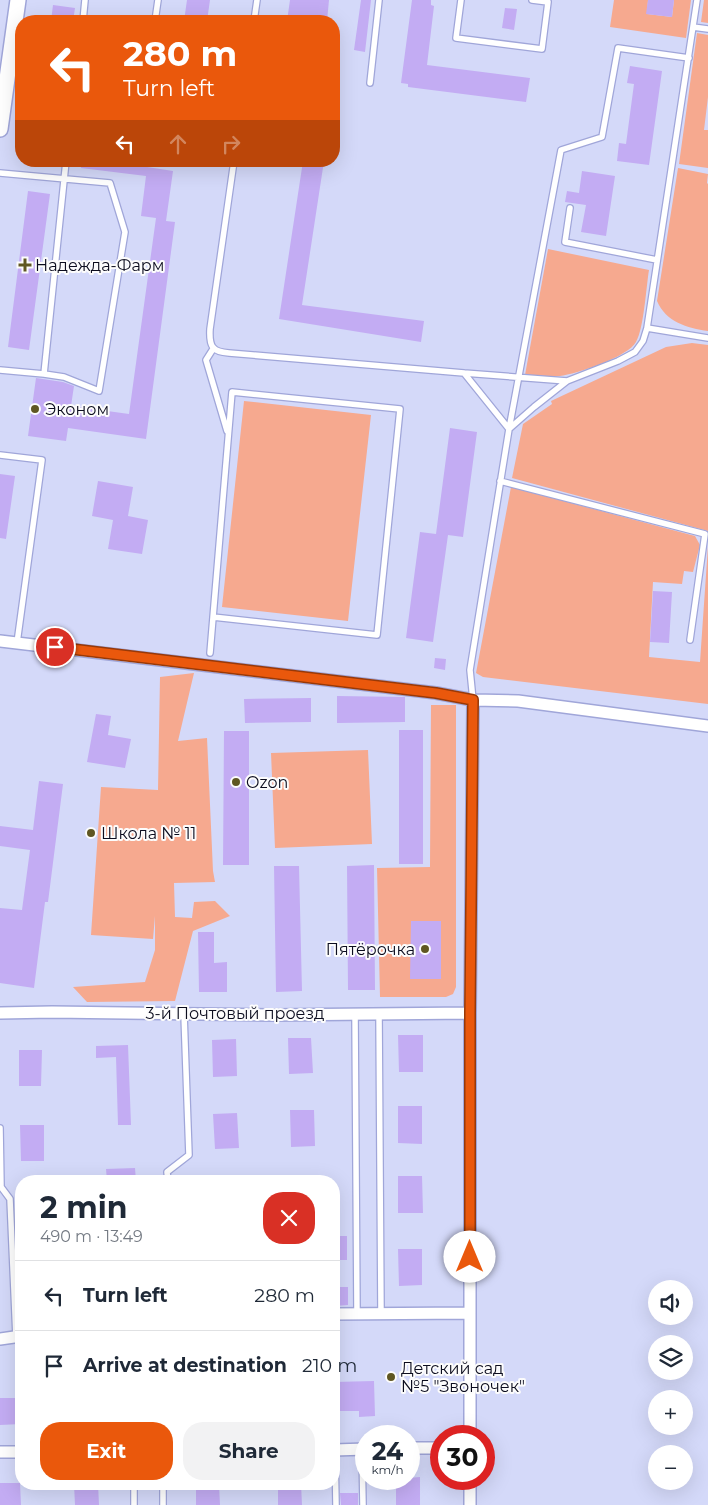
<!DOCTYPE html>
<html lang="en">
<head>
<meta charset="utf-8">
<style>
  body { margin:0; font-family:Montserrat,sans-serif; background:#f2f2f3; color:#1f2937; height:100vh; display:flex; flex-direction:column; font-size:19px; white-space:nowrap }
  * { box-sizing:border-box; margin:0 }
  p { font-size:16px; color:#747a83 }
  .icon { flex:none; width:28px; height:28px; fill:none; stroke:currentColor; stroke-width:2; stroke-linecap:round; stroke-linejoin:round }
  .map { position:relative; flex:1; overflow:hidden }
  .details { position:absolute; left:15px; top:1175px; width:325px; height:315px; display:flex; flex-direction:column; background:#fff; border-radius:20px; box-shadow:0 5px 20px #0002 }
  .details>* { flex:none }
  .hud { position:absolute; left:15px; top:15px; width:325px; height:152px; border-radius:20px; box-shadow:0 5px 20px #0002; background:#ea580c; color:#fff; overflow:hidden }
  .tools { position:absolute; left:648px; top:1280px; display:grid; gap:10px }
  .tools a { display:grid; place-items:center; width:45px; height:45px; border-radius:50%; background:#fff; box-shadow:0 5px 20px #0002; font-size:25px }
  .speed { position:absolute; left:355px; top:1425px; display:flex; gap:10px; font-size:25px; font-weight:700; text-align:center }
  .speed>* { display:grid; place-content:center; width:65px; height:65px; border-radius:50%; background:#fff; box-shadow:0 5px 20px #0002; line-height:1 }
  .speed small { font-size:12px; font-weight:400 }
  .speed .limit { border:8px solid #d22; background:#fff; color:#111 }
  .pin { position:absolute; display:grid; place-items:center; width:42px; height:42px; color:#fff; margin:-21px; border:2px solid #fff; border-radius:50%; box-shadow:0 1px 5px #0007 }
  .me { position:absolute; width:55px; margin:-28px; rotate:0deg; stroke-linejoin:round; filter:drop-shadow(0 0 4px #0008) }
  .turn { display:flex; align-items:center; gap:18px; height:105px; padding:0 25px; font-size:22px }
  .turn .icon { width:65px; height:65px; stroke-width:2.5 }
  .turn b { display:block; font-size:35px; line-height:42px }
  .lanes { display:flex; align-items:center; height:48px; padding:0 25px; background:#0003; justify-content:center; gap:25px; direction:ltr }
  .lanes .off { opacity:.35 }
  .round { display:grid; place-items:center; flex:none; width:52px; height:52px; border-radius:20px; background:#f2f2f3 }
  .overview { display:flex; align-items:center; justify-content:space-between; height:85px; padding:0 25px }
  h1 { font-size:30px; font-weight:700; line-height:38px }
  .action { display:flex; gap:10px; margin-top:auto; padding:10px 25px }
  .action a { flex:1; height:58px; border-radius:20px; background:#ea580c; color:#fff; font-size:20px; font-weight:700; line-height:58px; text-align:center }
  .action a+a { background:#f2f2f3; color:#1f2937 }
  ul { padding:0; list-style:none }
  li { display:flex; align-items:center; gap:15px; height:70px; padding:0 25px; border-top:1px solid #e0e1e3 }
  li div { flex:1 }
  li b { display:block; font-size:19px }
  li em { font-style:normal }
  .map>svg:first-child { display:block }
</style>
</head>
<body>
<div class="map">
<svg width="708" height="1505" viewBox="0 0 708 1505">
  <rect width="100%" height="100%" fill="#d4d9f9"/>
  <path fill="#f6a98f" d="M614,0h34l-1,14 25,3 2,-17h17l-5,38 -76,-11z
    M704,0h4v23l-7,-1z
    M697,33l11,2v62l-4,33h4v38l-29,-4z
    M678,168l30,6 -1,9 1,1v147c-21,-3 -42,-9 -51,-30z
    M548,249l101,21c-3,18 -5,58 -13,72 -8,15 -60,32 -76,34 -11,1 -23,-1 -35,-1z
    M692,343l16,2v186l-196,-53 11,-54 29,-20 -1,-3 115,-54z
    M244,401l127,14 -23,206 -126,-14z
    M511,487l184,49 5,9 -7,27 -9,-1 -2,13 -29,-2 -4,75 51,5 8,-116v158l-225,-27 -7,-4z
    M194,673l-16,68 29,-3 6,133 2,11 -41,1 1,34 17,1 2,-16 21,-1 15,15 -37,15 -18,70 -88,1 -14,-15 72,-5 10,-32v-34l-2,23 -62,-4 10,-148 57,3 2,-113z
    M431,705h25v282l-3,7 -7,3h-66l-3,-129 53,-1z
    M368,750l4,94 -97,4 -4,-95z"/>
  <path fill="#c3acf3" d="M187,0h23l-3,21h-23z
    M290,0h39l-2,21h-40z
    M361,0h10l-6,52 -11,-2z
    M412,0h19v5l3,1 -7,59 103,13 -4,24 -118,-15v-3l-7,-1z
    M648,0h26l-2,17 -26,-3z
    M53,5l22,3 -2,13h-22z
    M505,8l12,1 -3,21 -12,-2z
    M630,66l32,5 -13,94 -32,-4 2,-18 7,1 8,-60 -7,-1z
    M82,161h66l-1,6 26,4 -7,50 9,1 -29,217 -78,-11 -2,13 -38,-5 8,-58 27,4 11,4 -3,20 58,8 27,-196 -15,-2 5,-40 -65,-8z
    M303,161h21l-22,144 122,16 -3,21 -142,-23z
    M582,171l33,5 -9,60 -25,-4 5,-27 -21,-3 2,-11 12,2z
    M28,191l22,3 -21,156 -21,-3z
    M450,428l27,4 -14,105 -15,-2 -15,107 -27,-4 14,-106 16,2z
    M0,474l15,2 -9,63 -6,-1z
    M98,481l35,6 -5,29 20,4 -6,34 -34,-5 5,-29 -21,-4z
    M653,591l19,1 -3,51 -19,-1z
    M435,658l11,1 -1,11 -11,-2z
    M337,696l68,1v25l-68,1z
    M311,698v24l-66,1 -1,-24z
    M96,714l15,2 -3,19 23,4 -6,29 -38,-6z
    M399,730h24v134h-24z
    M224,731h25v134h-26z
    M39,781l24,3 -15,118h-3l-11,86 -34,-5v-75l22,2 8,-60 -30,-4v-20l33,4z
    M374,865l1,125h-27l-1,-124z
    M274,866h25l3,125 -26,1z
    M411,921h30v58h-31z
    M198,932h16v31l13,-1v30h-28z
    M398,1035h25v37h-24z
    M288,1038h23l2,35 -24,1z
    M236,1039l1,37 -24,1 -1,-37z
    M128,1045l3,80h-13l-2,-68 -20,1v-12z
    M19,1050h23l-1,36h-22z
    M398,1106h24v38l-24,-1z
    M290,1110h24l1,36 -24,1z
    M237,1113l2,35 -24,1 -2,-35z
    M20,1125h24v36h-23z
    M135,1168l1,13h-29l-1,-12z
    M398,1176h24l1,37h-25z
    M334,1236h13v24h-13z
    M398,1249h24v36l-23,1z
    M334,1287h14v18l-14,1z
    M374,1381l1,35 -16,1v-6h-25v-29z
    M0,1398h21v26l-21,1z
    M420,1477v28h-24v-26z
    M0,1483h20l1,22h-21z
    M74,1484h24l1,21h-24z
    M196,1484h23l1,21h-24z
    M278,1484h23l1,21h-24z
    M340,1493h18v12h-17z"/>
  <g fill="none" stroke-linecap="round" stroke-linejoin="round">
    <g stroke="#a0a6d9" stroke-width="8">
      <path id="lane" d="M461,0l-5,38 86,11 6,-47 -16,-2
        M83,21l2,-21
        M155,21l3,-21
        M254,21l3,-21
        M693,27l15,2
        M370,83l9,-83
        M234,161l-24,168c-1,17 2,23 19,24l235,20 45,56
        M0,173l110,10 15,49 -26,159 -35,-14 -20,-3
        M570,208l-5,34 92,18
        M647,328l50,-328
        M213,349l-7,11 21,71
        M0,370l44,4 22,-213
        M464,373l103,8
        M509,429l52,-279 41,-13 16,-89 71,10
        M0,455l42,5 -25,183
        M500,481l205,53 -15,106
        M210,653c7,-87 14,-174 22,-261l168,17 -23,226 -164,-18
        M473,700l-3,-30 39,-241 25,-22 33,-26 51,-20 17,-9 8,-11 4,-13 61,10
        M355,1014l2,300
        M379,1014l2,299
        M0,1128l1,59 9,12 6,138
        M168,1181l-1,-9 22,-17 -5,-141
        M362,1449l1,56
        M335,1450l1,55
        M134,1484v21
        M163,1484v21"/>
    </g>
    <g stroke="#a0a6d9" stroke-width="14">
      <path id="street" d="M0,641l436,52 37,7 45,1 190,25
        M0,1013l52,-1 220,3 198,-2
        M334,1314l136,-1
        M0,1339l21,-3
        M470,1436v-423l3,-313
        M409,1448h32
        M334,1450l32,-1
        M0,1452h21
        M470,1479v26"/>
    </g>
    <g stroke="#a0a6d9" stroke-width="18">
      <path id="secondary" d="M0,129l18,-129"/>
    </g>
    <use href="#lane" stroke="#fff" stroke-width="5.5"/>
    <use href="#street" stroke="#fff" stroke-width="11"/>
    <use href="#secondary" stroke="#fff" stroke-width="15"/>
  </g>
  <g fill="none" stroke-linecap="round" stroke-linejoin="round">
    <g stroke="#983908" stroke-width="12">
      <path id="route" d="M55,647l381,46 37,7 -3,313v244"/>
    </g>
    <use href="#route" stroke="#ea580c" stroke-width="9"/>
  </g>
  <g fill="#5f5622" stroke="#fcfcfc" stroke-width="2">
    <path d="M22.5 257.5h5v5h5v5h-5v5h-5v-5h-5v-5h5z"/>
    <circle cx="35" cy="409" r="5"/>
    <circle cx="236" cy="782" r="5"/>
    <circle cx="91" cy="833" r="5"/>
    <circle cx="425" cy="949" r="5"/>
    <circle cx="391" cy="1377" r="5"/>
  </g>
  <g text-anchor="middle" dominant-baseline="central" stroke-width="4" stroke-linejoin="round" paint-order="stroke">
    <g font-size="16" fill="#0b0c1e" stroke="#fcfcfc" text-anchor="start">
      <text x="35" y="265">Надежда-Фарм</text>
      <text x="45" y="409">Эконом</text>
      <text x="246" y="782">Ozon</text>
      <text x="101" y="833">Школа № 11</text>
      <text x="415" y="949" text-anchor="end">Пятёрочка</text>
      <text x="401" y="1368">Детский сад<tspan x="401" dy="18">№5 "Звоночек"</tspan></text>
    </g>
    <g font-size="16" fill="#0b0c1e" stroke="#fcfcfc">
      <text x="235" y="1013">3-й Почтовый проезд</text>
    </g>
  </g>
</svg>
<div class="tools">
<a><svg class="icon" aria-label="sound" viewBox="0 0 24 24"><path d="M4 9h4l5-4v14l-5-4H4zM17 9q2 3 0 6"/></svg></a>
<a><svg class="icon" aria-label="layers" viewBox="0 0 24 24"><path d="M12 4l9 5-9 5-9-5zM3 14l9 5 9-5"/></svg></a>
<a>+</a>
<a>−</a>
</div>
<div class="speed"><div>24<small>km/h</small></div><div class="limit">30</div></div>
<div class="pin" style="left:55px;top:647px;background:#d93025"><svg class="icon" aria-label="arrive" viewBox="0 0 24 24"><path d="M6 21V4h12l-3 4 3 4H6"/></svg></div>
<svg class="me" style="left:470px;top:1257px" viewBox="-20 -20 40 40"><circle r="19" fill="#fff"/><path d="M0-13L10 11 0 6-10 11z" fill="#ea580c"/></svg>
<div class="hud">
<div class="turn"><svg class="icon" aria-label="left" viewBox="0 0 24 24"><path d="M17 20v-9H6M10 6l-5 5 5 5"/></svg><div><b>280 m</b>Turn left</div></div>
<div class="lanes"><svg class="icon" aria-label="left" viewBox="0 0 24 24"><path d="M17 20v-9H6M10 6l-5 5 5 5"/></svg><svg class="icon off" aria-label="ahead" viewBox="0 0 24 24"><path d="M12 20V5M6 11l6-6 6 6"/></svg><svg class="icon off" aria-label="right" viewBox="0 0 24 24"><path d="M7 20v-9h11M14 6l5 5-5 5"/></svg></div>
</div>
<section class="details">
<div class="overview"><div><h1>2 min</h1><p>490 m · 13:49</p></div><a class="round" style="background:#d93025;color:#fff"><svg class="icon" aria-label="close" viewBox="0 0 24 24"><path d="M6 6l12 12M18 6L6 18"/></svg></a></div>
<ul>
<li><svg class="icon" aria-label="left" viewBox="0 0 24 24"><path d="M17 20v-9H6M10 6l-5 5 5 5"/></svg><div><b>Turn left</b></div><em>280 m</em></li>
<li><svg class="icon" aria-label="arrive" viewBox="0 0 24 24"><path d="M6 21V4h12l-3 4 3 4H6"/></svg><div><b>Arrive at destination</b></div><em>210 m</em></li>
</ul>
<div class="action"><a>Exit</a><a>Share</a></div>
</section>
</div>
</body>
</html>
